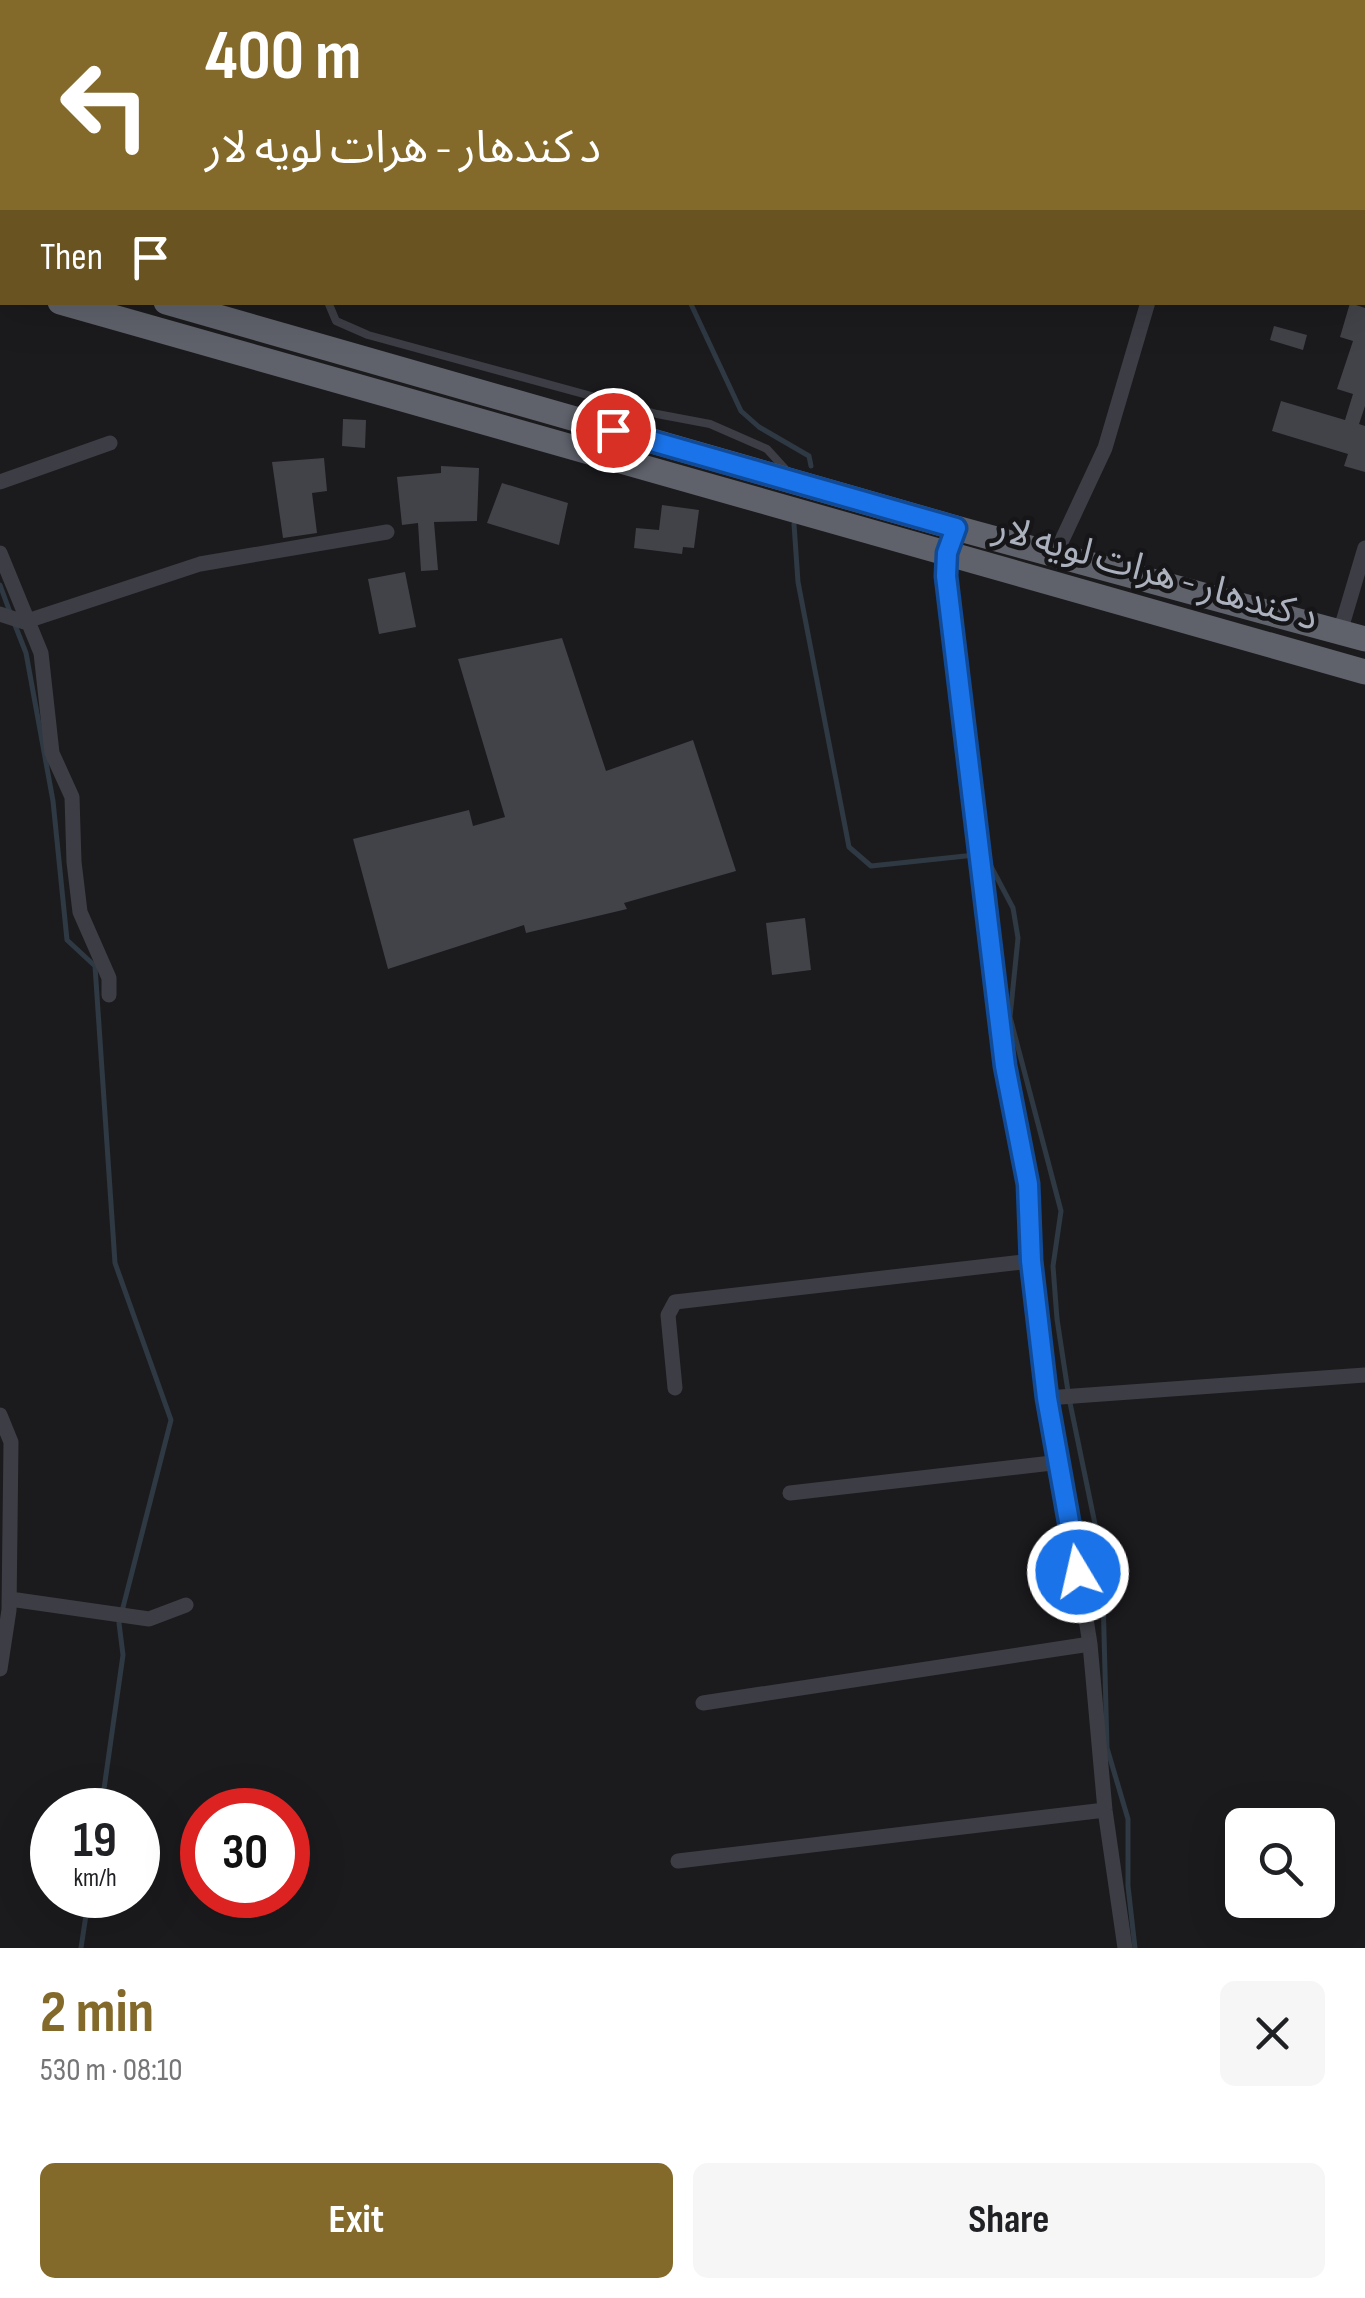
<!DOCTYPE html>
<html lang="en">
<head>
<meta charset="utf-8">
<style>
  body { margin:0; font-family:"Sofia Sans Condensed","Noto Sans Arabic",sans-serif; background:#f6f6f6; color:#202124; height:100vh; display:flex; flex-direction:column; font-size:38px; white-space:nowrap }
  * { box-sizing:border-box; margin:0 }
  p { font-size:32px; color:#757577 }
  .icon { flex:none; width:55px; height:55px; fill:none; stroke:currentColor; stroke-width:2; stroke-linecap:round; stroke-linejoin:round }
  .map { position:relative; height:1948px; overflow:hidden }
  .side { display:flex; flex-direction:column; background:#fff; flex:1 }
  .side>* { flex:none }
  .guide { position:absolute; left:0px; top:0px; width:1365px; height:305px; box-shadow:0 10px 40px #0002; background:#846a2a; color:#fff; overflow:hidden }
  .fabs { position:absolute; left:1225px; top:1808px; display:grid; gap:20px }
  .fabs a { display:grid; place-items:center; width:110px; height:110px; border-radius:15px; background:#fff; box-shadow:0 10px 40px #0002; font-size:50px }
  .speed { position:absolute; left:30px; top:1788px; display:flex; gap:20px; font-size:50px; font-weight:700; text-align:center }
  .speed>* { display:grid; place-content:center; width:130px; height:130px; border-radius:50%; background:#fff; box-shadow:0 10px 40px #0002; line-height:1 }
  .speed small { font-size:25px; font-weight:400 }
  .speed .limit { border:15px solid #d22; background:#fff; color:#111 }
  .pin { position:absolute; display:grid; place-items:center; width:85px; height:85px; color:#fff; margin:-42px; border:5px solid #fff; border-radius:50%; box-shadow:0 2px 10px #0007 }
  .me { position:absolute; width:110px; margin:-55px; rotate:351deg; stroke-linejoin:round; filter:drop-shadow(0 0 8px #0008) }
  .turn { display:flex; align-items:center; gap:35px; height:210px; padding:0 40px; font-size:45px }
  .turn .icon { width:130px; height:130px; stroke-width:2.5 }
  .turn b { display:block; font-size:70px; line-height:85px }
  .then { display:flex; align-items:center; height:95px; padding:0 40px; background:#0003; gap:20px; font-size:38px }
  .round { display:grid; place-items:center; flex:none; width:105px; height:105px; border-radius:15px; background:#f6f6f6 }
  .head { display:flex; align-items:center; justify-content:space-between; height:170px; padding:0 40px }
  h1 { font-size:60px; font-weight:700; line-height:75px; color:#846a2a }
  .button { display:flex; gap:20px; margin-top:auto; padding:20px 40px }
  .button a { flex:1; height:115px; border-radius:15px; background:#846a2a; color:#fff; font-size:40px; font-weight:700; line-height:115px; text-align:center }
  .button a+a { background:#f6f6f6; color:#202124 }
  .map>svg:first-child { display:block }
</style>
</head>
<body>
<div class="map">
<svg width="1365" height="1948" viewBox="0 0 1365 1948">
  <rect width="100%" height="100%" fill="#1b1b1e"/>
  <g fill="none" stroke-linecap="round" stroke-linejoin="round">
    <path stroke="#2f3943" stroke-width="5" d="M730,2v-2
      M690,302l51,109 18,16 50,29 2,10
      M794,524l4,58 51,265 22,19 104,-11
      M0,585l11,30
      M15,625l11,28 27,148 14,139 28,26 20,297 56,157 -52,203 4,32 -22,155
      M985,855l28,53 5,30 -8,79 51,194 -8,55 4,53 12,79 33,160 5,190 21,71v67l7,62
      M81,1948l8,-53"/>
  </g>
  <path fill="#424348" d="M1350,303l15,5v98l-6,18 6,2v46l-21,-6 4,-12 -76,-23 9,-30 64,19 8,-26 -16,-5 16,-48 -13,-4z
    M1274,326l33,9 -4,15 -33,-10z
    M343,419l23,1 -1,28 -23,-2z
    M324,458l3,33 -15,2 5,40 -34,5 -11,-76z
    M441,466l38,2 -2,53 -43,1 4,48 -17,1 -3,-48 -16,2 -5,-48 44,-4z
    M502,483l66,20 -9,42 -72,-22z
    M662,505l37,5 -5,38 -11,-1 -1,7 -48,-6 2,-20 23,2z
    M405,572l11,55 -37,7 -11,-55z
    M562,638l44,133 87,-31 43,131 -112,32 3,6 -101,24 -2,-8 -136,44 -35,-130 116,-29 4,16 32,-9 -47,-158z
    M805,918l6,52 -39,5 -6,-52z"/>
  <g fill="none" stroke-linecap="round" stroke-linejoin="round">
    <path stroke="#3d3e45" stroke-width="8" d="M328,302l8,19 32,14 289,79 53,10 57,25 20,22"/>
    <path stroke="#3d3e45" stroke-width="15" d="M854,0l1,2
      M1258,0l8,2
      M1237,2l1,-2
      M1362,31l3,1
      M1362,198l3,1
      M0,482l110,-39
      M0,553l41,100 11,100 20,44 2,65 6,50 29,66v17
      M947,553l-1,23 59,490 23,118 3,77 16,137 14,64 29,182 15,166 20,138
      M1055,555l50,-107 43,-146
      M0,614l24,8 176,-58 187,-32
      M1340,632l25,-84
      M675,1388l-7,-73 7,-13 356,-41
      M1047,1398l318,-23
      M0,1415l11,27 -2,168 -9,59
      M790,1493l271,-31
      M10,1599l139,20 37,-14
      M703,1703l387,-59
      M678,1861l427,-51"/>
    <path stroke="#5f626b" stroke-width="25" d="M0,255l2,1
      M0,286h2
      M60,302l1305,370
      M166,302l790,226 409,111"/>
  </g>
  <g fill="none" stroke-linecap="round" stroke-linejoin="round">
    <g stroke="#114b97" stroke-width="25">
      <path id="route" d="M613,430l343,98 -9,25 -1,23 59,490 23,118 3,77 16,137 31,174"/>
    </g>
    <use href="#route" stroke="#1a73e8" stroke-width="18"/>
  </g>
  <g text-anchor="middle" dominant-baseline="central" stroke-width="9" stroke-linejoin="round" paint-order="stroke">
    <g font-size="38" fill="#acb1be" stroke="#161619">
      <text transform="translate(1156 573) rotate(16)">د کندهار - هرات لويه لار</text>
    </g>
  </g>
</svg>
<div class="fabs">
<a><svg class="icon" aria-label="search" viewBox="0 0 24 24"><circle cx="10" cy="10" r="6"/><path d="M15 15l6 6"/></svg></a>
</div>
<div class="speed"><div>19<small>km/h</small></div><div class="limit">30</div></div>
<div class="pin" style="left:613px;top:430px;background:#d93025"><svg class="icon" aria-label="arrive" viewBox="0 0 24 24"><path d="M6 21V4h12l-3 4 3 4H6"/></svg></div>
<svg class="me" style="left:1078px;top:1572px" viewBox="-20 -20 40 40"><circle r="17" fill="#1a73e8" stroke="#fff" stroke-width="3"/><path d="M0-11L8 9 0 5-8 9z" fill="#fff"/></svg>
<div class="guide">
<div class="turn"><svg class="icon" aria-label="left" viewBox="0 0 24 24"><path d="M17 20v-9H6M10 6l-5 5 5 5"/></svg><div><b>400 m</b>د کندهار - هرات لويه لار</div></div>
<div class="then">Then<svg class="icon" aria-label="arrive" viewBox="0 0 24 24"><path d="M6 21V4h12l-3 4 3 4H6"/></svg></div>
</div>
</div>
<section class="side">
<div class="head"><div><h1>2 min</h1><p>530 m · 08:10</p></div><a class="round"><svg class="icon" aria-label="close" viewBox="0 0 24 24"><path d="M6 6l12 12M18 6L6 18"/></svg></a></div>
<div class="button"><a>Exit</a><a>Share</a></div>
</section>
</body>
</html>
